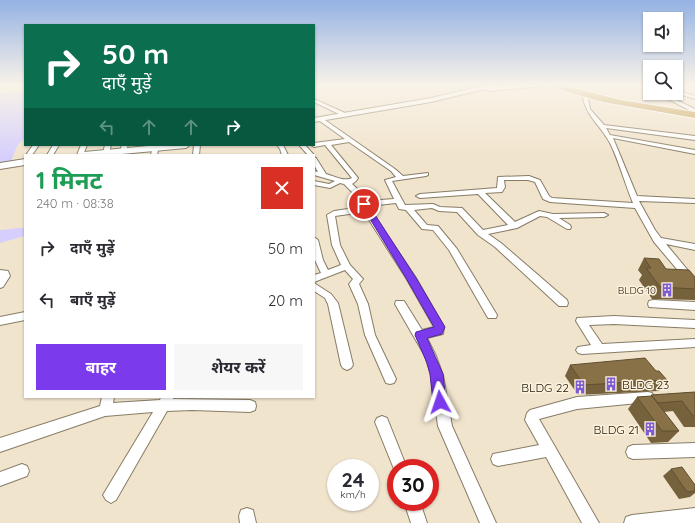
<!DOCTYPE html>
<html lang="hi">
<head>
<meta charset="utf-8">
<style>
  body { margin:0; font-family:Quicksand,"Noto Sans Devanagari",sans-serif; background:#f7f7f7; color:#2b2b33; height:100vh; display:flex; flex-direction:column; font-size:15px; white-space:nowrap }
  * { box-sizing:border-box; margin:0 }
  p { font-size:13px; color:#7c7c81 }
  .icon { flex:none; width:22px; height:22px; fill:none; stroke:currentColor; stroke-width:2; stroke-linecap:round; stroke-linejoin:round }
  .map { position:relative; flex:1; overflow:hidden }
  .drawer { position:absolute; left:24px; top:154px; width:291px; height:244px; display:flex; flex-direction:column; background:#fff; border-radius:0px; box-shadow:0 1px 3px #0004 }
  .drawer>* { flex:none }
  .hud { position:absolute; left:24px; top:24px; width:291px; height:122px; border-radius:0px; box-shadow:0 1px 3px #0004; background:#0b6e4f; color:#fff; overflow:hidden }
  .buttons { position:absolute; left:643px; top:12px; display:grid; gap:8px }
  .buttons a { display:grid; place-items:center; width:40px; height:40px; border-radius:0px; background:#fff; box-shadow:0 1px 3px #0004; font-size:20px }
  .speed { position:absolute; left:327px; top:459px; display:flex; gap:8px; font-size:20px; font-weight:700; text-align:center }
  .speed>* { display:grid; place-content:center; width:52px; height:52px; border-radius:50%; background:#fff; box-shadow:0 1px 3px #0004; line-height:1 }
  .speed small { font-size:10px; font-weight:400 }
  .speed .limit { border:6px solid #d22; background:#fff; color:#111 }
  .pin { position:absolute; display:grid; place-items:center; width:34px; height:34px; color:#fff; margin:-17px; border:2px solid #fff; border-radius:50%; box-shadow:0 1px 4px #0007 }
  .me { position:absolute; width:44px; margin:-22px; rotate:355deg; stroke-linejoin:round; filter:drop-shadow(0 0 3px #0008) }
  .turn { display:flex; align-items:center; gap:14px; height:84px; padding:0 12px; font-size:18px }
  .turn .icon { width:52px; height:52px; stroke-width:2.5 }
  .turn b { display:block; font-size:28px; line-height:34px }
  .lanes { display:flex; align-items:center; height:38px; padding:0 12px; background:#0003; justify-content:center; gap:20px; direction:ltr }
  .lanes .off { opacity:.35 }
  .round { display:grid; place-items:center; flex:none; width:42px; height:42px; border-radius:0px; background:#f7f7f7 }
  .summary { display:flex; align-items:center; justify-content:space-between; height:68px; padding:0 12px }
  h1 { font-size:24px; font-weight:700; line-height:30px; color:#1e9e55 }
  .button { display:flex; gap:8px; margin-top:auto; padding:8px 12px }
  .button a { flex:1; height:46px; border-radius:0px; background:#7c3aed; color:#fff; font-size:16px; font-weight:700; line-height:46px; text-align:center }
  .button a+a { background:#f7f7f7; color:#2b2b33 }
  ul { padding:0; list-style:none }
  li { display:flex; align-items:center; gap:12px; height:52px; padding:0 12px }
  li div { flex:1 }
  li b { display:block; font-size:15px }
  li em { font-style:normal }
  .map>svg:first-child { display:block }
</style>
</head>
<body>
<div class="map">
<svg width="695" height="523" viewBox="0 0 695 523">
  <rect width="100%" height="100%" fill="#f1e4cd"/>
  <path fill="#d6cffd" d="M25,92v46l-8,8 -6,16 -11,2v-71z
    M20,228h5v8l-25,7v-13z"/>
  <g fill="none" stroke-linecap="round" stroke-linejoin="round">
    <g stroke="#877c66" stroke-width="2">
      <path id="street" d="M676,90l19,6v3l-19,-6z
        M656,93h6l33,16v4z
        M586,95l4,1 -2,2 2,11 14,16 91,11v4l-89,-12 4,7 85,15v4l-82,-16 24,58 58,3v4l-56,-2 16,29 6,8 34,6v6l-29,-6 29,35v9l-3,-1 -38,-45 -19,-34 -85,-6 -7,-3 -8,-17 -7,-2h-24l1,7 -3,5 -17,1 30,29 24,-11 14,3 51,-1 4,2 -4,2 -45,1 11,7 1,2 -1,2h-3l-20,-12 -7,-1 -23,12 -29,6 13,9 66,57 1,3 -1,3h-8l-64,-59 -17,-12 -21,-23 -18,-1 -7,-3 -18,2 13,15 11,1 19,23 40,66 -1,3h-8l-39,-68 -16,-20 -11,-1 -16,-19 -7,-1 -3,-6 -27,3 6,11 41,61 28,49 -1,7 -16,4 9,18 7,19 9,51 44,97h-16l-42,-97 -7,-51 -6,-19 -30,-52 1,-3h8l18,29 12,-3 -28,-49 -42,-66 -29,4 5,29 10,20 13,14 -4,5 9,20 7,31 21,44 -2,4 -4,1 -4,-1 -21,-48 -7,-31 -9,-20 4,-5 -8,-9 -31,12v-7l7,-2 -7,-15v-21l4,3 5,20 5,10 13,-5 -9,-20 -5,-30 7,-4 28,-4 -4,-9 -14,-14 -4,-1 -10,5 -16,-3v-4l15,3 6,-3 -21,-6v-4l4,1 -4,-7v-8l2,1 10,16c8,2 18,8 26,4l-27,-33 -11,2 -3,-2h3v-2l31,-4 -28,-20 5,-1 73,51 8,7 25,-3v2l-2,1 -34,5 13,24 28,-1 7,3 22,1 21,22 25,-5 -30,-31 -58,4 -4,-2 4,-2 77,-6 1,-11 31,-1 11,4 9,16 3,2 81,5c-8,-19 -14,-42 -23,-60 -9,-17 -23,-26 -27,-45zM349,142l42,29 5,6 -11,3 9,19 -27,2 -3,-6 -12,-11 4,-3 2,-3 -27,-33z
        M314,99l31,14 1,1 -5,1 -27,-13z
        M33,145h6l-7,10h-6z
        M53,145h6l-6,10h-6z
        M81,145h6l-4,10h-6z
        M105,145h6l-2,8 -3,2 -3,-2z
        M122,145h6l-3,7 -5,-1z
        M153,145h6l-2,10h-6z
        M194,145h6l-1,10h-6z
        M277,145h6l5,10h-6l-2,-6z
        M299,145h6l9,10h-6z
        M0,270l8,1 2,5 -7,11 -3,1z
        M314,283l17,11 7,9 15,62 -2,3 -4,2 -4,-2 -2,-3 -13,-61 -3,-6 -11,-7z
        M653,300l42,2v8l-46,-3 -1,-3 1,-3z
        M25,312v8l-25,5v-8z
        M614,316l81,4v8l-81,-4 -25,1 13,19 93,-5v8l-113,7 -4,-1 -2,-3 2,-3 13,-2 -15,-24 1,-3z
        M648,392l4,1 2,4 -2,4 -4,1 -71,7 -38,10 60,104h-17l-36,-66 -48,9 -5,-2 -2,-5 2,-5 46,-9 -14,-25 2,-7 3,-3 47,-13z
        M102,397h12l-1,6 47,-3 1,-3h13l-1,2 77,1 5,2 1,4 -1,4 -5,2 -58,-2 -25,1 -51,89 -5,3 -5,-3 -3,-5 3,-5 47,-78 -48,4 -105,36v-14l100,-32z
        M382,416l5,2 20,50h-11v6l-21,-52 2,-4z
        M695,443v14l-62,2 -5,-2 -2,-5 2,-5 5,-2z
        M22,464l5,2 2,5 -2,5 -27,10v-14z
        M404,502h16l7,21h-16z
        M247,508l6,2 3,13h-16l-1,-7 2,-6z
        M695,508v15h-71l2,-6 6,-2z"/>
    </g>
    <g stroke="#877c66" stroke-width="2">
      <path id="secondary" d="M490,84h10l-5,2 31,-2h21l-3,2 -56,5 -3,-2 -54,13 -117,20v-4l117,-20z
        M159,145h31l-4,3 -75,7h-32l5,-3z
        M25,159v6l-25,4v-6z"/>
    </g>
    <g stroke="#fff" stroke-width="2">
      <path id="highway" d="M545,84h12l64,16 74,12v6l-92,-16 -39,-11z"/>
    </g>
    <use href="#street" fill="#fff" fill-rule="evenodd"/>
    <use href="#secondary" fill="#fff" fill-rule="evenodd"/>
    <use href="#highway" fill="#c8a153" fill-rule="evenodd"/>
    <g stroke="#71695b" stroke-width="2.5">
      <path id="rail" d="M692,84h3"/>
    </g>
    <use href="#rail" stroke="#fef2da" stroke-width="1.5" stroke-dasharray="4" stroke-linecap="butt"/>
  </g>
  <path fill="#75613c" d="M644,258l22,11 29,8v23l-43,-1 -13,-19 3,-5 -4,-5z
    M570,365l86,6 11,9 -8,11 -81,4 -13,-19z
    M695,392v35h-11l-11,-16 -9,1 15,19 -11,11 -17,1 -23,-34 9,-12 14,-1v-1z
    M671,469l24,16v8l-5,4 -11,2 -16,-23z"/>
  <path fill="#887146" stroke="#5f4f31" d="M644,258l15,1 7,10 23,1 6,7v12l-35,-2 -14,-19h5z
    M645,358l11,13h3l8,9 -83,5 -14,-20z
    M695,392v24h-2l-11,-15 -24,2 -7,-8z
    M652,396l27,35h-17l-25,-34z
    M682,467l13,18v6l-8,1 -16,-23z"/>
  <linearGradient id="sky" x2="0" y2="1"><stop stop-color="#94b2e4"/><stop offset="0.54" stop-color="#f9f3e8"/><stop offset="1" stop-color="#f9f3e8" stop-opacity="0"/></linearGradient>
  <rect width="695" height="157" fill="url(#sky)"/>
  <path fill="#7c3aed" stroke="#51269a" d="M364,202l4,2 48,74 29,49 -3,7 -15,4 16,36 3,28 -2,4 -4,2 -5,-2 -2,-4 -3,-28 -3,-11 -12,-28 1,-3 18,-5 -28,-49 -45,-74z"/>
  <defs>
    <g id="building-bare" transform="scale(1.08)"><path d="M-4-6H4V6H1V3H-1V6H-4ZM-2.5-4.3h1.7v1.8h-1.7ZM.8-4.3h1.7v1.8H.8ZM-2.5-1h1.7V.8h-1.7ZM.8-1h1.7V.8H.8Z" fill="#7c5bd5" stroke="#fef2da" stroke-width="2.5" paint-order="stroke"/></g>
  </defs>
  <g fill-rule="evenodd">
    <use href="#building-bare" x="667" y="290"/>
    <use href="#building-bare" x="611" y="384"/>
    <use href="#building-bare" x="580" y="387"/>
    <use href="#building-bare" x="650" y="429"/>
  </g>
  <g text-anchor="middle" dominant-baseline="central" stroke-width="3" stroke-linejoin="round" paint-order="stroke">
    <g font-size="10" fill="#252017" stroke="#fef2da" text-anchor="end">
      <text x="656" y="290">BLDG 10</text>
    </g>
    <g font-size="12" fill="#252017" stroke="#fef2da" text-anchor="end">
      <text x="622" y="384" text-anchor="start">BLDG 23</text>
      <text x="569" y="387">BLDG 22</text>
      <text x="639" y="429">BLDG 21</text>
    </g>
  </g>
</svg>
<div class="buttons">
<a><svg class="icon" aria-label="sound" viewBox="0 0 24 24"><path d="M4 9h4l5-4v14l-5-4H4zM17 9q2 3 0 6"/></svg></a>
<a><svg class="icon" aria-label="search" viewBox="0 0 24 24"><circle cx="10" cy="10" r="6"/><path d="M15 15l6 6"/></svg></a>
</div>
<div class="speed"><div>24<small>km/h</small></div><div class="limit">30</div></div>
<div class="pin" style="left:364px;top:204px;background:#d93025"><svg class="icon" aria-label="arrive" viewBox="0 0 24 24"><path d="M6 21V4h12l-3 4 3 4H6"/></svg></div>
<svg class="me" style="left:440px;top:402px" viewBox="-20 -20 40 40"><path d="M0-17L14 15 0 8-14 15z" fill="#7c3aed" stroke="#fff" stroke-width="4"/></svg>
<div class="hud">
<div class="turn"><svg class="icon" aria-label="right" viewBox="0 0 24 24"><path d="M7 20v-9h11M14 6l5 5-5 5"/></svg><div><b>50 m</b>दाएँ मुड़ें</div></div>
<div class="lanes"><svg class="icon off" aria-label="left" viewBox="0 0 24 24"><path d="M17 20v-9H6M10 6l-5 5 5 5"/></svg><svg class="icon off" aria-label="ahead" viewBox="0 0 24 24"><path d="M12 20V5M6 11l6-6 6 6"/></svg><svg class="icon off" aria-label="ahead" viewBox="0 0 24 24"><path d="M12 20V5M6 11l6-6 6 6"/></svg><svg class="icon" aria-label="right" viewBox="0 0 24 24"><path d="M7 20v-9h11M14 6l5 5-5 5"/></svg></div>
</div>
<section class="drawer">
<div class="summary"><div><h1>1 मिनट</h1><p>240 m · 08:38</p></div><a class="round" style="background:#d93025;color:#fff"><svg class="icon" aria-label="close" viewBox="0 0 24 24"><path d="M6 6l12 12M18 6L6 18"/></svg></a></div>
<ul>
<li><svg class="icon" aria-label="right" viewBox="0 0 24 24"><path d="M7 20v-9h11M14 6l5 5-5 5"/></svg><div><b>दाएँ मुड़ें</b></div><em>50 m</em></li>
<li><svg class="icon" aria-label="left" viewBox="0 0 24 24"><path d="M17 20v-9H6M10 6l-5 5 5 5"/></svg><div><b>बाएँ मुड़ें</b></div><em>20 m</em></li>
</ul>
<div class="button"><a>बाहर</a><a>शेयर करें</a></div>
</section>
</div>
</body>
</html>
